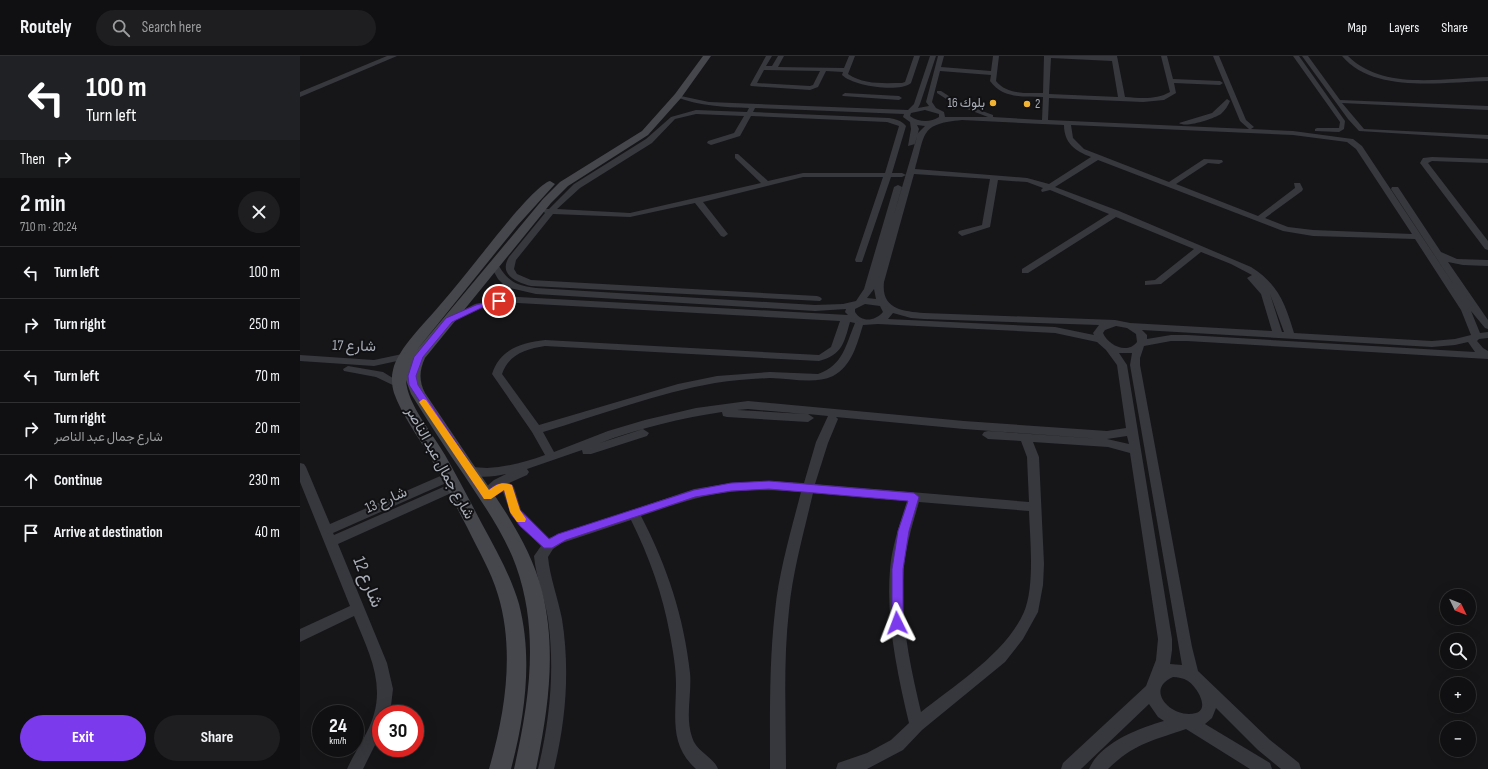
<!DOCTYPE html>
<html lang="en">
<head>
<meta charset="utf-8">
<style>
  body { margin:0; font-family:"Sofia Sans Condensed",Vazirmatn,sans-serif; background:#1e1e20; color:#f1f3f6; height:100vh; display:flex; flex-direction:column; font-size:15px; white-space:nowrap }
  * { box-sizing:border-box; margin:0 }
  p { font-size:13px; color:#9c9d9f }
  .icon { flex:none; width:22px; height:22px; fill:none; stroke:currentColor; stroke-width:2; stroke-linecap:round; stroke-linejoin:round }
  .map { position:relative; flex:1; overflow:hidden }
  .drawer { display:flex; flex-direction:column; background:#101012; width:300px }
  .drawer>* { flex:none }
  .guide { background:#202124; color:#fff; overflow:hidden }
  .needle { width:26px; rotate:133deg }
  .fabs { position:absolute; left:1140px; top:533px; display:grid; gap:8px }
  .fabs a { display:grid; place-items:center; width:36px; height:36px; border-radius:50%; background:#101012; box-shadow:0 4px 16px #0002,0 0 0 1px #303032; font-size:20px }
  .speed { position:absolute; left:12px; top:649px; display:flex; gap:8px; font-size:20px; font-weight:700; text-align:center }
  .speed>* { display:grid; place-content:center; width:52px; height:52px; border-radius:50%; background:#101012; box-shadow:0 4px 16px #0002,0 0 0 1px #303032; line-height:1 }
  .speed small { font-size:10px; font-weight:400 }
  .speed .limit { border:6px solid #d22; background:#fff; color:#111 }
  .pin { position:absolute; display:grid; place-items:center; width:34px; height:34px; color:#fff; margin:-17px; border:2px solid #fff; border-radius:50%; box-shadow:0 1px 4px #0007 }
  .me { position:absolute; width:44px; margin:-22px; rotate:357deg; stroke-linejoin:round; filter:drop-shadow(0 0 3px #0008) }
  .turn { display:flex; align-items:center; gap:14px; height:84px; padding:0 20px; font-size:18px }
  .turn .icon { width:52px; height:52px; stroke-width:2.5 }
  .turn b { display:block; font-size:28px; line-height:34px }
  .then { display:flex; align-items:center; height:38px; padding:0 20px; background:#0003; gap:8px; font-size:15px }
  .round { display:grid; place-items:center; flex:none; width:42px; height:42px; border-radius:21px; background:#1e1e20 }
  .headline { display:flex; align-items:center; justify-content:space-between; height:68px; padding:0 20px }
  h1 { font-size:24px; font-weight:700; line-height:30px }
  .cta { display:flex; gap:8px; margin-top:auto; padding:8px 20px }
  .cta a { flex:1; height:46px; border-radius:24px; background:#7c3aed; color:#fff; font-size:16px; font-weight:700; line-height:46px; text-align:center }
  .cta a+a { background:#1e1e20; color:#f1f3f6 }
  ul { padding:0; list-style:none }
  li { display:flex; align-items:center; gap:12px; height:52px; padding:0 20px; border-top:1px solid #303032 }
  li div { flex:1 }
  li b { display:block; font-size:15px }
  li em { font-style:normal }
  header { display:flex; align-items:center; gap:24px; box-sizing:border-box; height:56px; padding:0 20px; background:#101012; border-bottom:1px solid #303032 }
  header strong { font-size:19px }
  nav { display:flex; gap:22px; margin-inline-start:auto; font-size:14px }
  .search { width:280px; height:36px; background:#1e1e20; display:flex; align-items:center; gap:10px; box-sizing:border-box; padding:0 14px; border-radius:22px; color:#9c9d9f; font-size:15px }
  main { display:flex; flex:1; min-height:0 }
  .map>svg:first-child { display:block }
</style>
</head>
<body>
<header>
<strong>Routely</strong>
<div class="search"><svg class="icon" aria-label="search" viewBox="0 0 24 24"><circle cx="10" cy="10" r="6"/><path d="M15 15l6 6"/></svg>Search here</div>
<nav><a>Map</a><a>Layers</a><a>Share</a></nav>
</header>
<main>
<section class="drawer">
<div class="guide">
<div class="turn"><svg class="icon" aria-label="left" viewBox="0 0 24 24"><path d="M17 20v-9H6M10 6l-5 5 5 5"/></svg><div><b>100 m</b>Turn left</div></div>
<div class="then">Then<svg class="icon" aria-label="right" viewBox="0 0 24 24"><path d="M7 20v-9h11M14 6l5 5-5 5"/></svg></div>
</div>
<div class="headline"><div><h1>2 min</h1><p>710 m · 20:24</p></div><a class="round"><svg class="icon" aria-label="close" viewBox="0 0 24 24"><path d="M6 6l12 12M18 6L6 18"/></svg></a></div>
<ul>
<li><svg class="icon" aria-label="left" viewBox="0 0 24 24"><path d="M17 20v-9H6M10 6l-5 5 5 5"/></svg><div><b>Turn left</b></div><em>100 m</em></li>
<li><svg class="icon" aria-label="right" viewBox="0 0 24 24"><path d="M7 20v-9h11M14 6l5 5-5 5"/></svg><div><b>Turn right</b></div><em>250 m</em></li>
<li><svg class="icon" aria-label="left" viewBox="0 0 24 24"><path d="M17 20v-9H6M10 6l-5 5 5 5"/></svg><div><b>Turn left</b></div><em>70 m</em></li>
<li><svg class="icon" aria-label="right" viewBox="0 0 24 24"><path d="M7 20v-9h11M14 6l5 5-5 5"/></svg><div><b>Turn right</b><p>شارع جمال عبد الناصر</p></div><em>20 m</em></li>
<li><svg class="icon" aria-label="ahead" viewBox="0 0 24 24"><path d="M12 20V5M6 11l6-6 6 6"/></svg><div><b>Continue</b></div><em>230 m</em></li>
<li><svg class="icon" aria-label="arrive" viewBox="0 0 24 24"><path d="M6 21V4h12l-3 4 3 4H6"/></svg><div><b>Arrive at destination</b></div><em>40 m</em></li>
</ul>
<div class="cta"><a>Exit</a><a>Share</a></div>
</section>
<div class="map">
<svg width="1188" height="713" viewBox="0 0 1188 713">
  <rect width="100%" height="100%" fill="#161618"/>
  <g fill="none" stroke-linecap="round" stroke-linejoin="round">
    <path fill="#37383d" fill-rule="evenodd" d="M466,0h6l-6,10h6l6,-10h6l-6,11 66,1 5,-12h6l-7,18c16,11 36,9 54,9l3,-1 9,-26h6l-9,27c-12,10 -58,3 -69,-8l1,-3 -17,-1 -8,16 -8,3 -59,-4 -1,-1zM464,14l56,1 -7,14 -3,1 -53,-3z
      M630,0h6l-16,48 -2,4 11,-2 -3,-4 12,-46h6l-3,11 50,4 2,-15h6l-3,25c11,14 31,12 47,12l1,-37h73l8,41c16,1 31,3 45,-5l-9,-36h6l6,23 47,2 3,2 -3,2 -46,-2 2,10 -12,7 -21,2 -94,-4 -1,22 201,9 -9,-8 -27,-65h6l27,64 8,7 -3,2 42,2 52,7 8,1 9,7 94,142 -65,-99 1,-2h6l43,65 16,7 31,1v6l-25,-1 -15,-3 40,58v9l-3,-1 -14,-17 9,22 8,-1v6l-9,1 -2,2 6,7 5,3v8l-301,-18h-16l-27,5 -4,12v7l52,282 6,24 72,69 29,23 2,6h-20l-23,-19 -42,-42 -4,10 -7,6 65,39 2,6h-22l-64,-40c-34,12 -51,14 -78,40h-19c11,-26 50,-41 75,-48l-6,-4 -9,-13 -68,65h-20l2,-6 83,-77 10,-26 2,-21 -28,-186 -22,-6 -75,-5 6,15 5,107 -1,21 -5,27 -15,27 -18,23 -83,68 -19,20 -36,19h-31l2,-6 29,-10 24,-13 18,-17c-12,-51 -23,-102 -19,-154 2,-23 10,-46 17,-68l-94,-8c-9,39 -20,77 -24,117 -6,53 -3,106 -3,159h-16c0,-53 -1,-106 5,-158 4,-40 16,-80 26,-119 -36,-3 -72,-3 -107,7 -18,5 -35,11 -53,17 26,50 43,101 49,157 2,20 -5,44 2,64 4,15 21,19 26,32h-22c-27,-24 -20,-53 -20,-85 0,-16 -3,-33 -6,-49 -7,-40 -21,-79 -39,-115l-69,23 -9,6 -5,8c2,21 10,41 14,62 8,51 4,101 -8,150h-16c12,-49 17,-100 10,-150 -3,-21 -12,-41 -14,-63l7,-10 -30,-31 -8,-23 -18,6 -4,-2 -2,-3 15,-13 12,-6c-13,3 -28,4 -41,0l-2,-3 2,-3c7,-2 14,0 22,0 19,-1 39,-6 58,-13l-13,-23 -40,-58c8,-25 29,-31 53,-34l274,15 12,-8 9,-26 -322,-18 -19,1 -18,4 -32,15 -5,-3 31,-16 18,-4 -1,-7 11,-9 -5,-5 -8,-14 4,-3 3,1c11,18 17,22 39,25l279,17 28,-1 13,-3 8,-12 30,-102 4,-2 4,2 -9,31 25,-85 7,-7 -8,-1 2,4 -4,15 -7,2 3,-17 -1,-7 -7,-5 1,-3 -149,-6 -2,4 136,6c7,1 13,3 17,8l-14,47h10l4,2 -4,2h-11l-29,85h-6l-1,-2 28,-83h-80l-100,25 25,32 -4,3 -3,-1 -26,-33 -65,14 -77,-3 -37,46 -2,9 3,5 14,6 286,16 3,1 2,2 -2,2 -289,-15c-14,-4 -33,-11 -22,-29l36,-44 -2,-2 1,-2h5l25,-25 72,-45 25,-22 25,-7 51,2 2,-4c-25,-1 -49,-2 -73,-11v-2l33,7 199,8 6,-6zM751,2l61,3 6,36 -69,-3zM640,15l51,4 -1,6c13,18 33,15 53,16l-1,23 -49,-3v-2l-35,-13 -17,-11h-4v2l17,11 34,13h-43l-1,-5 -8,-4 -4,-6zM625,54l14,4v3c-9,6 -21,5 -29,-1l1,-3zM396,58l48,2 -10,17 -26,8 -1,2 4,2 29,-9 11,-20 136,6 12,4 -14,47h-82l-35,8 -30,-27h-3v4l26,25 -131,30 -73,-4 23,-21 72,-45 23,-24zM662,64l102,5c0,18 11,26 27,32l-42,27 -22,-6 -112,-9c11,-37 5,-45 47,-49zM771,69l222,10 54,7 9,7 56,85 -99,-4 -25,-3 -23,-9 37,-27 1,-2 -3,-6h-6l1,5 -37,28 -82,-32 32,-21 11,1 4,-2 -1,-2 -18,-1 -35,23 -85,-33 -11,-11zM798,104l185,71 30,5 102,3 46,71 10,25 -16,4 -23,2 -138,-8c-9,-30 -16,-49 -43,-66l-132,-56 -64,-24zM614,118l76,5 -8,46 -23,6 -1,2 4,3 28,-9 8,-47 29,2 16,6 -2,2 1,2 8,-2 59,24 -87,55v4h6l88,-56 78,32 -39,31 -10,1v4l16,-1 40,-32 30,12 21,11 -5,3 14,16 11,37 -142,-8 -15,-3 -191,-7c-22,-2 -43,-4 -40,-31zM210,232l26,6 279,17 31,-2 -1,3 3,3 -330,-18 -16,1v-4zM574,233l2,10 -9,-1zM970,238l14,38h-2zM565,248l15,2 3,6c-8,9 -21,11 -28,0v-3zM593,257l18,5 13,1 175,6 -6,8 1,2 -39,-8 -167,-8zM550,266l5,1c-9,21 -12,43 -37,51l-48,-2 -53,4 -39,8 -139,41 -37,-51c7,-20 24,-25 43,-28l274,15c23,-6 25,-18 31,-39zM578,268l177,9 42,9 9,8 11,15 9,63 -19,3 -143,-10 -216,-20 -52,7 -51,12 -37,11 -54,21 -11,-20c57,-17 114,-39 172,-49 18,-3 37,-4 55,-5 20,0 44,7 63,-2 19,-10 24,-32 30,-51zM816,270l11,2 9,6 1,8c-10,13 -29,3 -34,-9l2,-3zM842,274l290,17 23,-2 13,-3 7,10 -288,-17h-16l-24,4v-4zM819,297h13l-2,12 52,300 -12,-1 2,-14v-11l-45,-274zM448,353l57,5 -68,-4zM422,356l1,4 4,1 81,5 6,-4 -6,-4 20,2 -12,26 -12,41 -35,-2 -38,2 -37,6 -145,49 -28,-28 -7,-23 -5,-4 18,-8 2,-3 -2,-3 55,-19 1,4h8l56,-18 2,-3 -6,-4 -43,14c40,-15 81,-25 122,-31zM536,361l128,12 138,10 -114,-8 -4,1 -2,3 6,4 33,2 6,16 2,45 -214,-18 13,-41 10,-24zM827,380l2,8 -22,-5zM619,446l110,9c1,28 6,75 -5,101 -18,41 -68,72 -103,100 -11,-47 -22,-96 -17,-145 2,-22 9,-44 15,-65zM873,621c5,0 10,1 15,4 7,4 23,27 8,32 -23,7 -53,-23 -23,-36z
      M993,0h6l46,65 -1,8 -5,3 -24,-1v-2l2,-1h22l1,-6z
      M1002,0h6l32,44 148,6v4l-146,-7 22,26 124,6v4l-129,-8 -11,-12z
      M1042,0h6c35,35 95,22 140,21v4c-45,1 -114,13 -146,-25z
      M545,37l54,3 3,2 -3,2 -56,-4 -1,-1z
      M927,43l3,2c-2,5 -5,9 -9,13 -8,5 -35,14 -42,9l33,-10z
      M1132,101l56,2v4l-56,-2 -4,2 60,78v9l-3,-1 -65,-86 3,-5z
      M107,297l5,3 -1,2 -37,8 -74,-5v-6l74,5z
      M48,310l35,6 21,13 -5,3 -23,-11 -32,-6 -1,-2z
      M0,407l4,1 2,3 24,57 115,-50h8l2,3 -2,3 -120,53 1,2 116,-51h8l2,3 -2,3 -120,54 49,119 6,26 -3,25h-9v19l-18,36h-16c8,-18 22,-36 27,-55 10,-34 -7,-66 -20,-98l-54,26v-13l50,-23 -50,-124z"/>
    <path fill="#37383d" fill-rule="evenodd" d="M87,0h10l-97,41v-5z"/>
    <path fill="#45474d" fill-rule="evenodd" d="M403,0h8l-30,42 -33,37 -80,51 -17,17 -126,155c-6,13 -6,23 0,35 16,24 32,47 48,71 27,39 57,80 69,127 15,59 6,120 -6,178h-22c15,-67 26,-136 2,-203 -12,-33 -33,-62 -52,-91 -19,-27 -36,-54 -53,-81l-5,-14c1,24 27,54 39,75 13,23 25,46 37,69 14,26 29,52 37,80 14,54 6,112 -8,165h-22c16,-55 26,-118 9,-174 -7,-24 -20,-45 -31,-68 -13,-24 -24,-48 -38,-72 -12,-20 -27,-40 -35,-62 -2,-7 -3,-16 -1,-23 5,-22 33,-48 47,-65 13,-15 25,-30 37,-45 12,-15 58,-75 73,-79l5,3 -38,42 -101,125 127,-152 17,-17 82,-51 33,-37z"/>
  </g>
  <path fill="#7c3aed" stroke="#51269a" d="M199,243l4,2 -1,2 -21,5 -29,14 -29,35 -7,19 2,9 70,105c8,-6 14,-9 24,-5l8,25 29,29 9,-5 136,-44 37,-7 38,-2 145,12 5,4 -10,34 -6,38v54l-2,3 -4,2 -4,-2 -1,-3v-54l6,-38 10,-30 -139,-12 -38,2 -36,6 -129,43 -14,8h-8l-24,-22 -9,-12 -7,-24 -16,10 -6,-4 -73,-111 -1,-9 6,-19 32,-39 30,-13z"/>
  <path fill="#f59e0b" d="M123,343l3,1 63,90c8,-6 13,-9 23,-5l8,25 6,9 -1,3h-8l-7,-10 -6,-22 -13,9h-7l-65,-97z"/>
  <g fill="#f1b334" stroke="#111113" stroke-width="1.5">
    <circle cx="693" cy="47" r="4"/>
    <circle cx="727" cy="48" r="4"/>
  </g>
  <g text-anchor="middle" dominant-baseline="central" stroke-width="4" stroke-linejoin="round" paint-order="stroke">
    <g font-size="13" fill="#a8adb8" stroke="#111113" text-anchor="end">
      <text x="685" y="47">بلوك 16</text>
      <text x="735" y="48" text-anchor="start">2</text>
    </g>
    <g font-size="15" fill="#a8adb8" stroke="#111113">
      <text transform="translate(54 290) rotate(2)">شارع 17</text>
      <text transform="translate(140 407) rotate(61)">شارع جمال عبد الناصر</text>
      <text transform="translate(86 444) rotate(-24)">شارع 13</text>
    </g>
    <g font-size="18" fill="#a8adb8" stroke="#111113">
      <text transform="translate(68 526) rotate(68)">شارع 12</text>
    </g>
  </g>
</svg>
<div class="fabs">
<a><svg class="needle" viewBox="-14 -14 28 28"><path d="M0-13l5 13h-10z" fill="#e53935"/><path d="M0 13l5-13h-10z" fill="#9c9d9f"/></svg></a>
<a><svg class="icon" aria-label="search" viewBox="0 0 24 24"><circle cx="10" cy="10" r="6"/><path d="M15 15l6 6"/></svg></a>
<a>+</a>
<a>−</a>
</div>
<div class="speed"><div>24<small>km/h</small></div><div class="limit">30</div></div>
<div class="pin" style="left:199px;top:245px;background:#d93025"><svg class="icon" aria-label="arrive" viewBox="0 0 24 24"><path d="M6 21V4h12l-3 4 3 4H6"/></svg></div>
<svg class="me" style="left:597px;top:567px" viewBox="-20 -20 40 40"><path d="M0-17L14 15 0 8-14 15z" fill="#7c3aed" stroke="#fff" stroke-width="4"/></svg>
</div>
</main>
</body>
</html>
